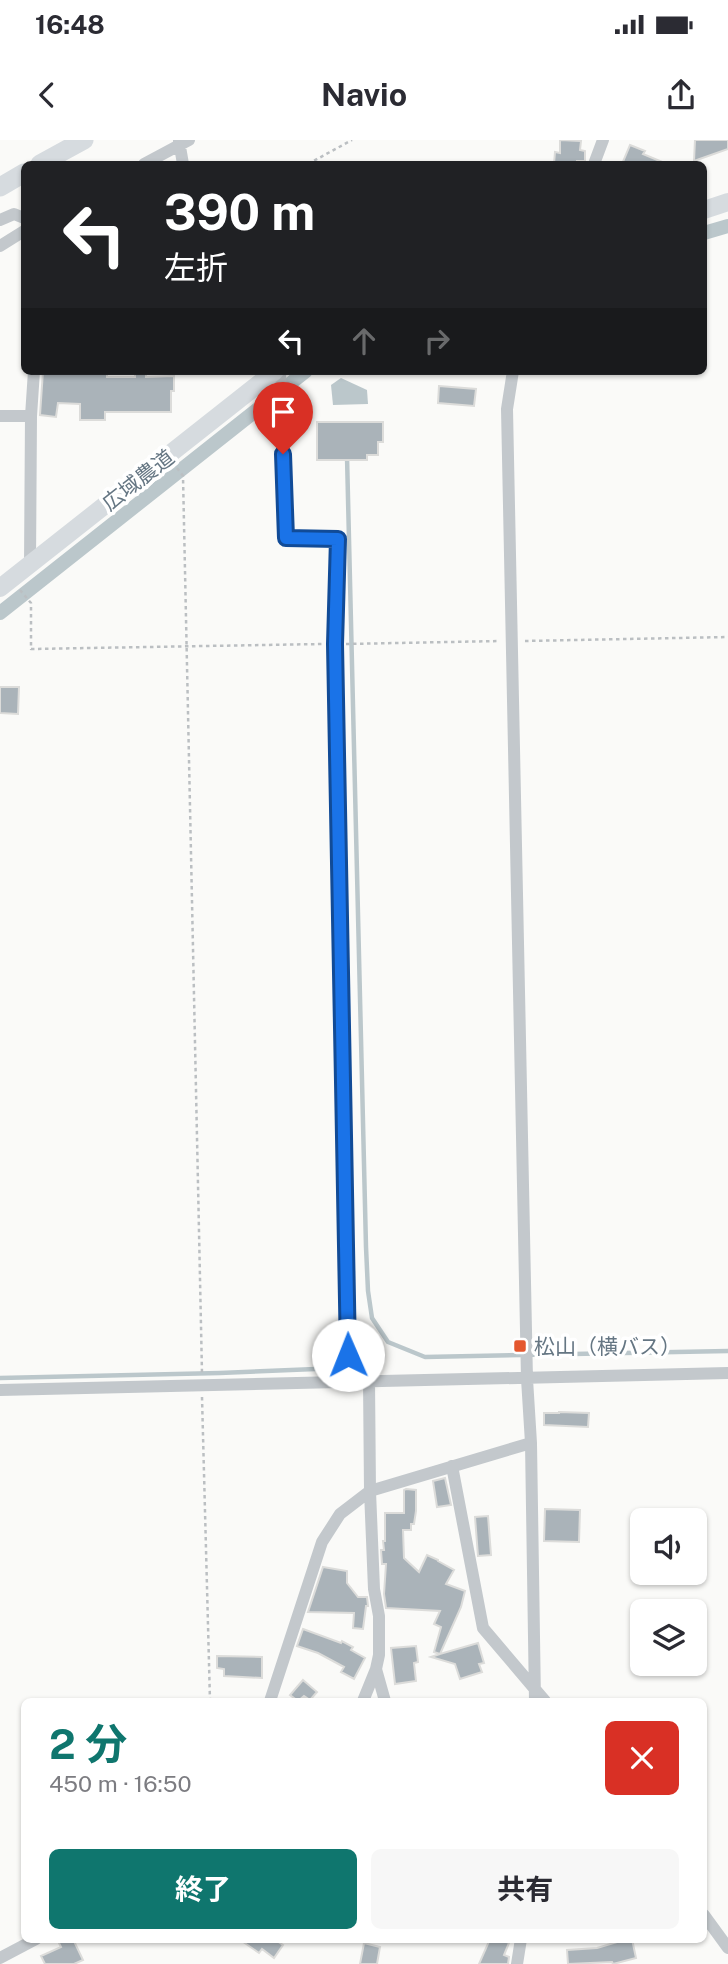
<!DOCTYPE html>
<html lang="ja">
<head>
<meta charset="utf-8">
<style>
  body { margin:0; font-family:"Public Sans","Noto Sans JP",sans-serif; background:#f7f7f7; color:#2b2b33; height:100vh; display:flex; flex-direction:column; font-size:26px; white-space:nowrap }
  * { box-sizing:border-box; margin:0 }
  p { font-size:23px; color:#7c7c81 }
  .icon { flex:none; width:38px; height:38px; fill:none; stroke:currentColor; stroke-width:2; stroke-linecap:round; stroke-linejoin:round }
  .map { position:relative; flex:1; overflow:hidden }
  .details { position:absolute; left:21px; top:1558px; width:686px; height:245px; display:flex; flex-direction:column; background:#fff; border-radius:10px; box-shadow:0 2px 5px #0004 }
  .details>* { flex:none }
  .top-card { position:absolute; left:21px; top:21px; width:686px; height:214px; border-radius:10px; box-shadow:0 2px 5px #0004; background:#202124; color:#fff; overflow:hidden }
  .buttons { position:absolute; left:630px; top:1368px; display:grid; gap:14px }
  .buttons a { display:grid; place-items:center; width:77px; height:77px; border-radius:10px; background:#fff; box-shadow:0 2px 5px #0004; font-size:35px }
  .pin { position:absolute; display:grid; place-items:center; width:60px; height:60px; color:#fff; margin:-72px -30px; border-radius:50% 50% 50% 0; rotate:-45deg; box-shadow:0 0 7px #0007 }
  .pin .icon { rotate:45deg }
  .me { position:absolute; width:77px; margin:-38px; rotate:359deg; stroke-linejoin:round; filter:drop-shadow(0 0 5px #0008) }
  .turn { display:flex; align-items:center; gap:24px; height:147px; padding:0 28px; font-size:32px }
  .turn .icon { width:91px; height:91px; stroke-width:2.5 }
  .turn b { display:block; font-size:49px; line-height:60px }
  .lanes { display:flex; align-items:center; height:66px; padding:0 28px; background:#0003; justify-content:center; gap:35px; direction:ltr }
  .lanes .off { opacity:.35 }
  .round { display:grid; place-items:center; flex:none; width:74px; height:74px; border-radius:10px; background:#f7f7f7 }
  .summary { display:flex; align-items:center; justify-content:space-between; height:119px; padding:0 28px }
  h1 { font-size:42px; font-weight:700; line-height:52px; color:#0f766e }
  .button { display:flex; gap:14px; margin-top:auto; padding:14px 28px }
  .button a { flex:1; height:80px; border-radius:10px; background:#0f766e; color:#fff; font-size:28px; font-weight:700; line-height:80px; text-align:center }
  .button a+a { background:#f7f7f7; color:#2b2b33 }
  .status { display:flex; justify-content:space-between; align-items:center; height:49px; padding:0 35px; background:#fff; direction:ltr }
  .status svg { height:19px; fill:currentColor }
  header { display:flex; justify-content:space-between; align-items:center; height:91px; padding:0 28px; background:#fff; font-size:32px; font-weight:700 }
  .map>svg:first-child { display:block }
</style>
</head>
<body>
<div class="status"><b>16:48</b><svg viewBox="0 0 49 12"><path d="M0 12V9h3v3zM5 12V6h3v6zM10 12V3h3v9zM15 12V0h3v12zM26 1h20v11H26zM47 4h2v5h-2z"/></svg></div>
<header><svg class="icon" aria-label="back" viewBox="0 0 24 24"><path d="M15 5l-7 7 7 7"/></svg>Navio<svg class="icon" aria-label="share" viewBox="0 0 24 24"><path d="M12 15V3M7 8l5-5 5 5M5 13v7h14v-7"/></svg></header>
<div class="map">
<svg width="728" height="1824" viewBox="0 0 728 1824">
  <rect width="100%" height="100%" fill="#fafaf8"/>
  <path fill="#bbc7cb" d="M341,238l26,12 1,14 -35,1 -2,-20z"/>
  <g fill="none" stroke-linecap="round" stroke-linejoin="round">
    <path stroke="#bbc7cb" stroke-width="4.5" d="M347,316l19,791 2,44 4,27 16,24 37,15 303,-6
      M0,1238l220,-5 120,-5"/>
    <path stroke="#bbc7cb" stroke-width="14" d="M704,93l24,-7
      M0,473l306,-242"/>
  </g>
  <path fill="#aab3b9" stroke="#dcdcda" stroke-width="2" d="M560,0l21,1 -1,9 5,1v10h-8v3h-23l1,-12 5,1z
    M695,0h33v9l-34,12z
    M630,5l15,6 -2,3 24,10h-45z
    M43,231l64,2v4h28v-5h11v5l28,-1v15h-3v21h-66v8h-25v-16l-22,-1 -2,14 -16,-2z
    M439,246l37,3 -2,17 -36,-3z
    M317,282h66v20h-5v13h-11v5h-50z
    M0,547h19l-1,27 -18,-1z
    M559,1272l30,1 -1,14 -44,-2v-12h15z
    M445,1338l6,27 -14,2 -4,-26z
    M406,1349l10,1v21l-2,13h-3v6h-8l1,28 15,14 8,-17 11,5v1l16,9 -8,14 19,7 -4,16 -21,47 38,-11 6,20 -5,1 3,8 -22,7 -5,-15 -24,-7 9,-3 -6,-2 7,-25 -7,-3 6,-13 -54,-3 -2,-14 2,-30h-4l-1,-14h3l-1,-9h2v-28h19v-23z
    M545,1369l35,1 -1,32 -35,-1z
    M488,1376l3,39 -13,1 -3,-39z
    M323,1427l24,4v12l11,14h9l1,9h-2l-3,23 -10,-1 1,-15 -46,-1z
    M303,1489l38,14 1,-2 11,6 -2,3 14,8 -11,21 -13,-7 3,-5 -26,-14 -21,-7z
    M416,1506l2,16 -4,1 2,18 -21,3 -4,-36z
    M217,1516l45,1v21l-38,-2v-7l-7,-1z
    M303,1540l14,12 -7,8 -6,-4 -6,5 -8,-6z
    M57,1799h16l10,21 -9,4h-29l-4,-8 20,-9z
    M239,1799h35l9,6 -9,13 -12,-9 -3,4z
    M490,1799h10l9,4 -5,12 5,2 -1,7h-29z
    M627,1799h5l4,19 -23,6 -1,-2 -44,2 -1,-14 30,-2z
    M364,1803l16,4 -3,17h-17z"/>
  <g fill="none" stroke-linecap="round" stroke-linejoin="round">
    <path stroke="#bbbfc2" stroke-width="2.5" stroke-dasharray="3.5 3.5" stroke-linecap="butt" d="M308,24l44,-24
      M177,328l6,8 19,897
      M20,450l11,13v46l291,-5
      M525,501l203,-4
      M346,504l154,-3
      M202,1257l8,304"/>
    <path stroke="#c3c8cc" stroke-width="12" d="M179,1l4,23
      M144,24l45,-24
      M594,24l9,-24
      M0,80l14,-6 10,4
      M0,106l24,-15
      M280,231l6,167 52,1 -3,105 14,711 9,26
      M513,231l-6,38 20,970 4,64 4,258
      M0,276h31
      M30,424l1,-148 3,-45
      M369,1241l1,110 4,98 5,27v39l-3,14 9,32
      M0,1250l728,-17
      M452,1326l31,162 62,73
      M270,1561l52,-159 18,-28 30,-23 161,-48
      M363,1561l13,-32
      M704,1775l24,33
      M0,1818l36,-19
      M517,1824l4,-25"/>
    <path stroke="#d6dbdf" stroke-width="18" d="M704,70l24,-8
      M0,448l275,-217"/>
    <path stroke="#d6dbdf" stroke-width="19" d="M40,24l44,-24
      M0,47l24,-14"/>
  </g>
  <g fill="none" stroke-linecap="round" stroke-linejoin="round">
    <g stroke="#114b97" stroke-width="18">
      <path id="route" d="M283,314l3,84 52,1 -3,105 13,711"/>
    </g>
    <use href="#route" stroke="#1a73e8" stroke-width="12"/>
  </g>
  <rect fill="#e4572e" stroke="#fff" stroke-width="2.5" x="513" y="1199" width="14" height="14" rx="3.5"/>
  <g text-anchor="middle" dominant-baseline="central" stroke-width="7" stroke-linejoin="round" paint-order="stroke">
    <g font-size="21" fill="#657683" stroke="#fff">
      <text transform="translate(138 340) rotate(-38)">広域農道</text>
    </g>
    <g font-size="21" fill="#657683" stroke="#fff" text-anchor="start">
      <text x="534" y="1206">松山（横バス）</text>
    </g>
  </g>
</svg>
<div class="buttons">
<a><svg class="icon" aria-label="sound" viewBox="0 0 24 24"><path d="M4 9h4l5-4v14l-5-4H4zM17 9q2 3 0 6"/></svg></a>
<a><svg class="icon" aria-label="layers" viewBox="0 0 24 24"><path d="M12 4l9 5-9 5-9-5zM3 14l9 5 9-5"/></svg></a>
</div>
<div class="pin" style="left:283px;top:314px;background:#d93025"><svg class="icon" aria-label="arrive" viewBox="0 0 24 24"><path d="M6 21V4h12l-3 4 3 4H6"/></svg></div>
<svg class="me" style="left:348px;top:1215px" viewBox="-20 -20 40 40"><circle r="19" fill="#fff"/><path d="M0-13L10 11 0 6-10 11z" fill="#1a73e8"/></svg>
<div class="top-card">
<div class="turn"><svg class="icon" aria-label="left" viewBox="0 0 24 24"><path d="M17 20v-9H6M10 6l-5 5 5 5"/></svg><div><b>390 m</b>左折</div></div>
<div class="lanes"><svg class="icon" aria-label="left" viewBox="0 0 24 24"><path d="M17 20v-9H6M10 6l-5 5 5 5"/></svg><svg class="icon off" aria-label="ahead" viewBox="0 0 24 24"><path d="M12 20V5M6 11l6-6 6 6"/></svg><svg class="icon off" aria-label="right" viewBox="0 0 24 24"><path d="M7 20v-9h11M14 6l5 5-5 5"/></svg></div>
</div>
<section class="details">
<div class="summary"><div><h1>2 分</h1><p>450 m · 16:50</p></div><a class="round" style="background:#d93025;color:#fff"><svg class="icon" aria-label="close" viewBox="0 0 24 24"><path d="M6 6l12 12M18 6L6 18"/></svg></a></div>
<div class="button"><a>終了</a><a>共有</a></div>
</section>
</div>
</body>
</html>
